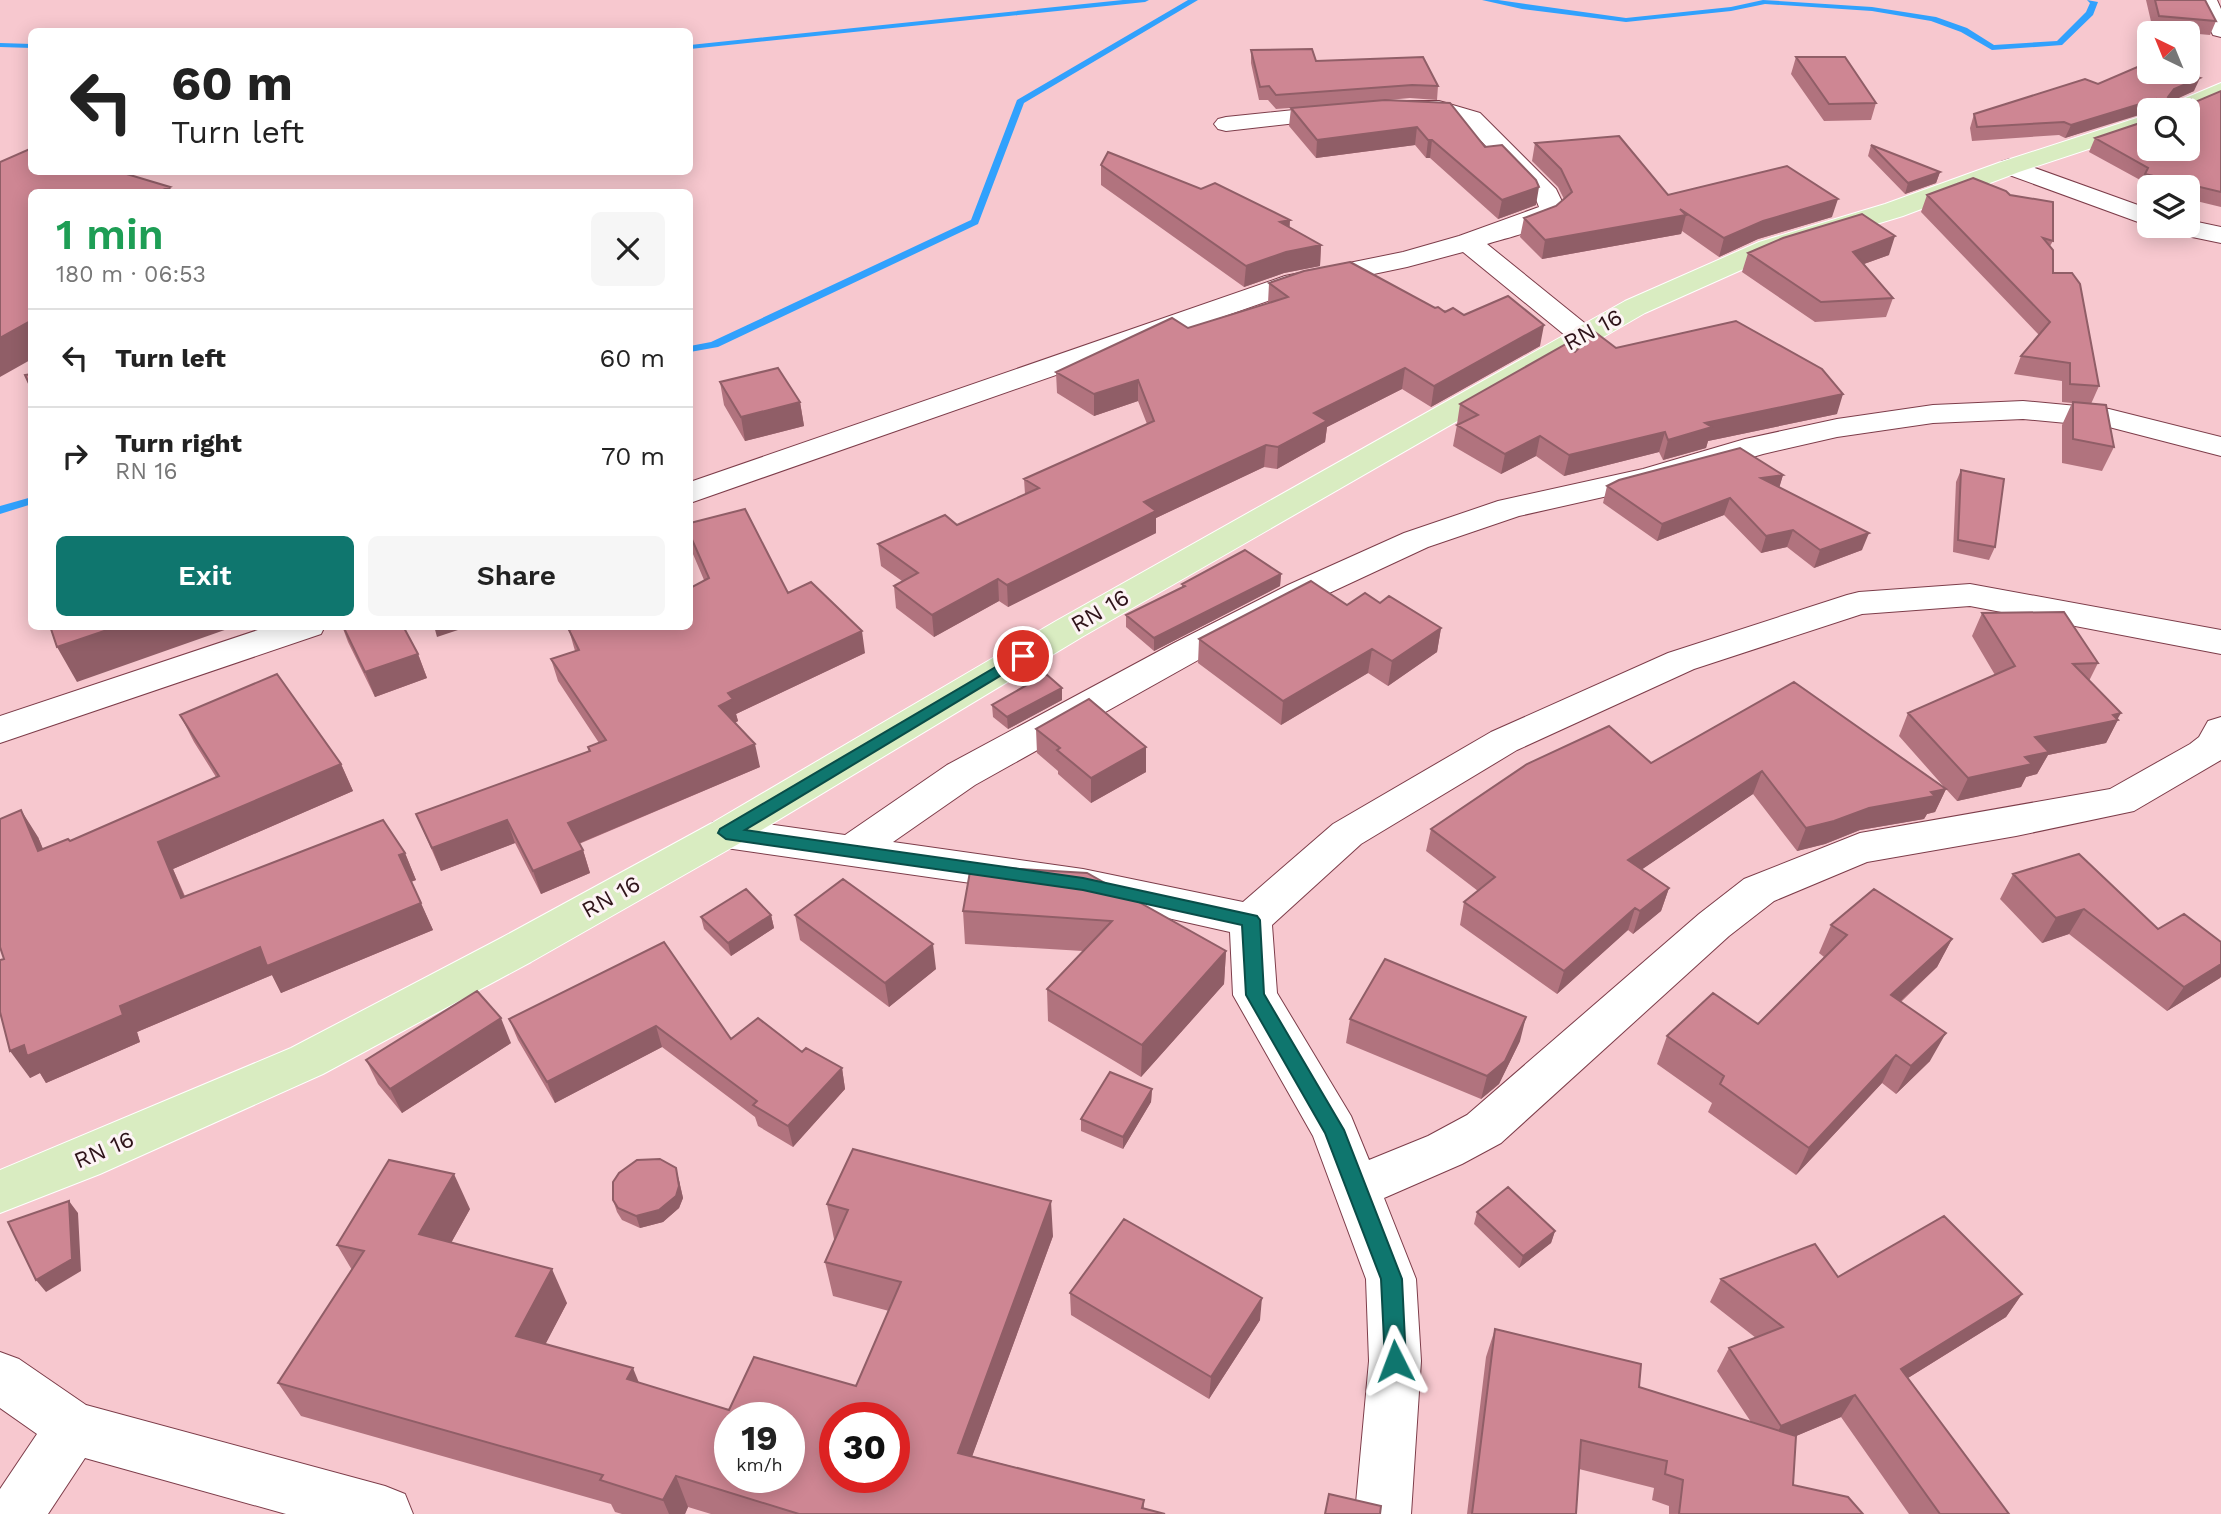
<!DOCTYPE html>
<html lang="en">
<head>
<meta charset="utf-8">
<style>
  body { margin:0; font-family:"Work Sans",sans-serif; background:#f6f6f6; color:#222; height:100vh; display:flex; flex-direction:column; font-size:26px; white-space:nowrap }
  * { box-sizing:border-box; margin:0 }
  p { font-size:23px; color:#767676 }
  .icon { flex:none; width:38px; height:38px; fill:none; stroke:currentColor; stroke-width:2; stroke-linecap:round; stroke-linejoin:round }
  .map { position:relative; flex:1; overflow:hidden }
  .drawer { position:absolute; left:28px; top:189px; width:665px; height:441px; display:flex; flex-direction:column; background:#fff; border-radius:10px; box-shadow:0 4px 18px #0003 }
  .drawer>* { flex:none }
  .banner { position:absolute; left:28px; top:28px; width:665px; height:147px; border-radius:10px; box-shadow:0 4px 18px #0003; background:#fff; color:#222; overflow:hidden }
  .needle { width:46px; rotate:317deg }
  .buttons { position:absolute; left:2137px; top:21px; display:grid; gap:14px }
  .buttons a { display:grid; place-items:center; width:63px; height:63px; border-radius:10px; background:#fff; box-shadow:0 4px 18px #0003; font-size:35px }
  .speed { position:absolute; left:714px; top:1402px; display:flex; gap:14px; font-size:35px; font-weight:700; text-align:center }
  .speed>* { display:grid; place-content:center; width:91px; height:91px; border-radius:50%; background:#fff; box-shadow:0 4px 18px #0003; line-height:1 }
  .speed small { font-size:18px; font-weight:400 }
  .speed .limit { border:10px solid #d22; background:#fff; color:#111 }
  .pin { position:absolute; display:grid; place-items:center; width:60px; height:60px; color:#fff; margin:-30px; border:4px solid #fff; border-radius:50%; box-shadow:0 2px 7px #0007 }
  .me { position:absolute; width:77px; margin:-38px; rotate:357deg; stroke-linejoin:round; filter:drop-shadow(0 0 5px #0008) }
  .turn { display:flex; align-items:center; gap:24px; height:147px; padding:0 28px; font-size:32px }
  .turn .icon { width:91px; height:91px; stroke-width:2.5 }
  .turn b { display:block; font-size:49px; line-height:60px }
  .round { display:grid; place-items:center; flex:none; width:74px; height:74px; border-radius:10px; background:#f6f6f6 }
  .overview { display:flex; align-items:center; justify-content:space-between; height:119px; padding:0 28px }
  h1 { font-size:42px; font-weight:600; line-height:52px; color:#1e9e55 }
  .primary-button { display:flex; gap:14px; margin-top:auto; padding:14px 28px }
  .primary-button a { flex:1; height:80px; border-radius:10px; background:#0f766e; color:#fff; font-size:28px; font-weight:600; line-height:80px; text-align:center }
  .primary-button a+a { background:#f6f6f6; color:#222 }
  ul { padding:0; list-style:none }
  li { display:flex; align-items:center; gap:21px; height:98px; padding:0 28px; border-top:2px solid #e0e0e0 }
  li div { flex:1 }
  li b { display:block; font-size:26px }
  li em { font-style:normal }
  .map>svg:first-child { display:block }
</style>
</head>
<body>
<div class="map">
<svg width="2221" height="1514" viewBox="0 0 2221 1514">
  <rect width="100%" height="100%" fill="#f7c8cf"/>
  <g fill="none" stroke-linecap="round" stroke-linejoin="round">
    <path fill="#31a1fd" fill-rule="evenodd" d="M1123,0h26l-4,2 -455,47v-4z
      M1188,0h10l-174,103 -46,121 -260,123 -28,5v-6l21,-4 260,-122 46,-120z
      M1482,0h16l128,18 105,-11 32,-7 109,7 64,10 31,11 27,17 63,-4 29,-29 4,-9 -3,-3 11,2 -5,13 -31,30 -70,5 -31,-18 -30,-11 -59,-10 -107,-7 -34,7 -105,11 -104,-13z
      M0,43l32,1v4l-32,-1z
      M32,497v7l-32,10v-8z"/>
    <g stroke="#7d3d4a" stroke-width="2">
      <path id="minor" d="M2195,0h22l4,9v28l-8,-2z
        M1406,101h33l41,12 76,76 10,21c-12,18 -58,27 -79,34l105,85 4,6 -4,6 -10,3 -10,-3 -109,-89 -56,15 -105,22 -612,214v-21l595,-206 118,-24 56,-16 80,-29 -4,-10 -71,-74 -27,-8 -39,-2 -4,-5 4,-5z
        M1342,105l8,2 4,5 -4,5 -124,14 -8,-2 -4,-5 4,-5 8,-2z
        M2010,159l139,50v17l-148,-54 -4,-5 4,-5z
        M2188,220l33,7v16l-53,-11 -4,-6h24z
        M2023,401l86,8 112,28v19l-112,-29 -86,-8 -90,4 -96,14 -74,17 -102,30 -142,32 -91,31 -116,54 -112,58 -225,126 -82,57 190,27 160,33 90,-78 158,-92 177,-79 179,-58 12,-3 111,-8 251,46v24l-251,-48 -108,8 -168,55 -177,81 -156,94 -89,81 5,68 74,123 18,44 59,-24 39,-21 232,-201 45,-35 116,-46 250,-44 80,-45 9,-7 9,-16 13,-4v43l-87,51 -118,25 -149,26 -93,39 -45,35 -228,207 -39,21 -78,34 32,81 5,82 -10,153h-56l14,-153 -3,-82 -53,-143 -80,-141 -3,-63 -147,-33 -357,-51 -14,-5 -6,-10 6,-10 14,-5 119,17 102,-70 227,-122 114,-58 116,-52 94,-32 145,-32 102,-30 92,-20 96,-14z
        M270,626h55l-4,8 -321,109v-27z
        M0,1352l19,7 67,46 299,81 20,8 8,20h-127l-201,-56 -37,56h-48v-25l37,-55 -37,-26z"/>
    </g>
    <g stroke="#fff" stroke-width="2">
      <path id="primary" d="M2221,83v16l-33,15v-4h-23l4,-5z
        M2149,114v15l-130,43 -116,44 -126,38 -132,59 -563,324 -342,206 -209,119 -208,112 -223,100 -100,39v-43l291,-122 210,-110 211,-115 344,-202 569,-320 134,-59 126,-38 116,-42z"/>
    </g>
    <use href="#minor" fill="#fff" fill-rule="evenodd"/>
    <use href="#primary" fill="#d9ecc1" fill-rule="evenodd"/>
  </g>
  <path fill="#b1737e" d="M2146,0h59l11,21 -6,14 -57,-5z
    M1251,50l65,11 122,25 -1,14 -27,-2 -22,2 97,47 51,58 -38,14 -68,-61h-4l-11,-13 -99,13 -27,-32 2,-18 36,-3 -51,4 -8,-9h-9l-8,-37z
    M1796,57l80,46 -5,17 -47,1 -33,-47z
    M2098,84l96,7 -19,8 18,4 28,-12v116l-33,-8v-12h-39v3l-10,-2 3,-7 -53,-29 6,-14 93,-28h-39l-84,28 -6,-3 -87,6 -2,-13 4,-14z
    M1535,143l133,52 164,22 -74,22 -39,18 -37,-26 -1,3 -139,25 -22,-22 4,-19 32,-12 8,-7 -6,-12 -26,-26z
    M1871,145l69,27 -4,11 -31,11 -37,-38z
    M1101,165l189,63 31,17 -1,21 -36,7 -40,14 -143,-102z
    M1927,195h83l43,46 -3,5 3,27 46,113 -8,18 23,43 -12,24 -40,-8v-38l10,-22 -10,-1v-21l-48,-7 7,-18 18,-21 -118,-123z
    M1748,253l141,2 -25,9 29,34 -7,19 -71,5 -73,-50z
    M1269,283l166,25 29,7 76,31 -109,61 -29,-18 -75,38 -2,15 -48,27 -13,-2 -108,51v15l-148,74 -9,-6 -65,36 -38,-29 -2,-22 8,-5 -21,-15 -3,-22 79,-19 68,-31 -1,-15 123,-55 -9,-23 -44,15 -37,-23 -1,-21 132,-44 80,-25z
    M1616,348l221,66 -129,27 -2,7 -43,12 -4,-8 -95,24 -28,-20 -35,18 -48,-28 4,-21h1l-1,-1 3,-20 115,-52z
    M720,382l80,20 4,24 -59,15 -21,-36z
    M1961,470l34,77 -6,13 -36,-8 3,-70z
    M1783,475l-4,12 83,63 -48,18 -27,-21 -26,6 -37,-38 -67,26 -54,-38 4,-17z
    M690,535l98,58 77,60 -129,61 2,7 -3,2 25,44 -181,77 4,6 7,23 -49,21 -26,-51 -74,28 -25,-57 173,-62 -1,-5 11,-4 -41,-62 -7,-22 24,-8 -6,-21 121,-4 14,-46 -14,-33z
    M1281,574l-1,12 -126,65 -28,-24v-12l56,-27v-4z
    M1380,603l61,25 -4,24 -49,34 -20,-13 -87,52 -83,-62 1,-24 148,-34z
    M1982,613l116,50 -9,18 29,38 -12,24 -58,12 -11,19 -11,3 -5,10 -64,14 -11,-12 -11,23 -8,2 -3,5 -64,11 -35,14 -28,7 -44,-57 -111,75 27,19 -8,23 -28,23 -5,-4 -71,64 -97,-69 4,-23 14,-11 -52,-40 5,-22 220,-66 143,-81 151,106 -46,-52 9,-23 87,-38 -23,-39z
    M342,626h61l15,28 9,24 -52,19 -27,-55z
    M1062,688v12l-54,29 -15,-12 -1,-12z
    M180,715l161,49 12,27 -180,78 12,27 220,-43 11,27 -5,2 22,48 -152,63 -9,-18 -135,57 3,10 -94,41 -6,-10 -10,5 -26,-119 34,-122 5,12 27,-8 146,-64 -22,-35z
    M1036,729l110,43 -55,31 -33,-29v-3l-21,-18z
    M971,866l255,85 -2,33 -83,93 -93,-56 -1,-32 36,-38 -118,-7 -2,-33z
    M2013,874l145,55 62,49 -53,33 -98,-77 -27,9 -42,-44z
    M771,915l3,13 -43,28 -27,-27 -3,-12z
    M795,915l141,54 -47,38 -89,-67z
    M1831,925l121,14 -15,28 -36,35 29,59 -34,33 -14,-11 -86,92 -88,-63 4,-9 -55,-39 10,-28 91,-12 66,-67 -5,-4z
    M664,942l67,97 71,13 40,16 3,21 -52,58 -35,-21 -3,-9 -93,-70 -107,56 -37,-63 -9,-21z
    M1350,1019l170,22 -21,43 -18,15 -135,-56z
    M511,1043l-109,70 -24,-29 -12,-24z
    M1152,1089l-1,13 -28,47 -42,-18v-12z
    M679,1180l4,18 -4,10 -16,14 -23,6 -18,-8 -5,-8 -4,-12z
    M827,1204l226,32 -81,220 172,44v9l21,5h-454l-23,-7 -3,7h-63l-7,-2 -4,-8 -310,-88 -23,-33 74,-113 -15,-25 133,-36 -19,34 116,60 -22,41 94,39 90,27 127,-24 33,-75 -56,-15 -8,-34 10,-23h-1z
    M1477,1212l78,19 -4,12 -32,25 -45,-44z
    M1838,1277l184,17 -16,23 -98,61 101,136h-100l-68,-97 -45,19 -3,49 70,29h-194v-8l-17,-6 2,-12 -75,-19 -3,45h-109l19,-157 9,-28 144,58 112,35 -34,-51 12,-23 27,-10 -46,-36 11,-23z
    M1070,1293l190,27 -51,79 -138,-84z"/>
  <path fill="#905e67" d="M2200,78l-6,13 -26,12v-6l6,-8z
    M2156,99l-5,11h-2v2l-84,26 6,-13z
    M1417,127l-2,18 -99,13 1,-18z
    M1428,140h4l-2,18h-4z
    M1940,172l-4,11 -31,11 3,-11z
    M170,187l2,5h-14z
    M1539,187l-3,18 -38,14 4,-19z
    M1838,199l-6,18 -74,22 -39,18 5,-19 39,-17z
    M1686,215l-5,19 -139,25 3,-19z
    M1290,220l-1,21 -9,-19z
    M1895,236l-6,19 -42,15 6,-18z
    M1321,245l-1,21 -36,7 -40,14 2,-21 40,-14z
    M32,320v39l-32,18v-39z
    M1544,325l-4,21 -109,61 3,-21z
    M1405,368l-3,21 -75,38 -2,15 -48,27 1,-22 36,-34z
    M1138,380v21l-44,15v-22z
    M1843,394l-6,20 -129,27 -2,7 -43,12 5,-20 37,-17z
    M800,402l4,24 -59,15 -4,-24z
    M1665,432l-6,20 -95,24 5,-21z
    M1540,436l-4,20 -35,18 4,-20z
    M1266,445l-2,22 -108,51v15l-148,74 -1,-22 137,-83z
    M1783,475l-5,17 -17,-14z
    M1730,498l-6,17 -67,26 5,-17z
    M1793,530l-6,17 -26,6 5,-17z
    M1869,533l-7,17 -48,18 6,-18z
    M1281,574l-1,12 -126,65v-13z
    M998,579l1,22 -65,36 -2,-22z
    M119,626h117l-159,56 -20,-35z
    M434,626h36l-33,11z
    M1441,628l-4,24 -49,34 4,-25z
    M862,631l3,22 -129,61 2,7 -14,7 -5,-22 9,-13z
    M1372,649l-4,24 -87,52 2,-24z
    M418,654l9,24 -52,19 -10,-25z
    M1062,688v12l-54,29 -1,-12z
    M2121,713l-4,7h1l-12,23 -58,12 -11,19 -11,3 -5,10 -64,14 11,-23 67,-41z
    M755,744l5,23 -185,78 -7,-22z
    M1146,747v25l-55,31v-25z
    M341,764l12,27 -180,78 23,56 -15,-27 -23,-56z
    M1762,771l-9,23 -131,89 6,-23z
    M1946,789l-11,23 -8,2 -3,5 -64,11 -35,14 -28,7 9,-23 63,-20z
    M21,810l17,27 17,41 -17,-27z
    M507,820l8,23 -74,28 -9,-23z
    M583,850l7,23 -49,21 -8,-23z
    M405,853l11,27 -6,2 -11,-27z
    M1669,888l-8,23 -28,23 7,-23z
    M421,903l12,27 -152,63 -9,-18 -135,57 3,10 -94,41 -6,-10 -10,5 -20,-27 250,-104z
    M1635,908l-7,22 -71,64 7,-23z
    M2084,909l-15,25 -27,9 14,-25z
    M771,915l3,13 -43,28 -3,-13z
    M1952,939l-15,28 -60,56 14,-28z
    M933,944l3,25 -47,38 -4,-24z
    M1226,951l-2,33 -83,93 1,-32z
    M2221,964v13l-1,1 -53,33 17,-24z
    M1526,1017l-6,24 -21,43 -18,15 6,-23z
    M501,1018l10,25 -109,70 -12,-24z
    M656,1026l6,21 -107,56 -8,-21z
    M1946,1033l-16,28 -34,33 15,-28z
    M1896,1055l-14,28 -86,92 13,-27z
    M842,1068l3,21 -52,58 -5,-21z
    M1152,1089l-1,13 -28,47v-12z
    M676,1168l7,30 -4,10 -16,14 -23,6 -4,-12z
    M454,1174l16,35 -33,59 -18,-34z
    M69,1201l9,12 3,58 -35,21 -10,-12z
    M1051,1201l2,35 -91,248 -4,-31z
    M1555,1231l-4,12 -32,25 4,-12z
    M552,1269l15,34 -35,67 -16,-34z
    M2022,1294l-16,23 -119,74 14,-22z
    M1262,1298l-2,22 -51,79 2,-22z
    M633,1368l13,32 -19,-21z
    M1855,1395l-14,22 -73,31 13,-22z
    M676,1476l12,31 -3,7h-16l-6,-14z"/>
  <path fill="#ce8693" stroke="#905e67" stroke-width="2" fill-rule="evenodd" d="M2155,0h50l11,21 -57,-5z
    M1312,49l4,12 107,-4 15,29 -26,-1 -136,10 -7,-9 -9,1 -9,-37z
    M1796,57h49l31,46 -47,1z
    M2149,62v10h31l20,6 -26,11 -6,8 3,2h20l2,4 28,-12v101l-76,-18 3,-6 -53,-30 54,-18v29h39v-39h-32v-11l-85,26 -7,-3 -87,5 -3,-13 111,-35 13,5z
    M1385,100l65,3 35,44 17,-2 34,35 3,7 -37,13 -70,-60h-4l-11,-13 -100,13 -26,-32z
    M1619,136l49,59 119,-29 51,33 -75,22 -39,17 -44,-29 6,6 -141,25 -21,-22 32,-12 16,-14 -11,-23 -26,-26z
    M1871,145l69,27 -32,11z
    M32,148v24h88l50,15 -12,5h-126v128l-32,18v-176z
    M1108,152l93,37 14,-6 75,37 -10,2 41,23 -35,7 -40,14 -145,-101z
    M1973,178l33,13 4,4 43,7v39l-10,-3 10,12v23h19l8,11 19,102 -29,-2v-21l-49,-7 29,-34 -123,-127z
    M1862,214l33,22 -42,16 40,46 -72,4 -73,-49 35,-15z
    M1350,262l85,46 3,-1 7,5 8,-4 11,7 44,-19 36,29 -110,61 -29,-18 -91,45 13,8 -49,26 -12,-2 -122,57 12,9 -149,74 -9,-6 -66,36 -38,-29 24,-13 -40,-29 67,-29 12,10 82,-37 -15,-9 130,-58 -16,-41 -44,14 -38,-22 116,-54 16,10 100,-31 -19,-14 35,-12z
    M1736,321l86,48 21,25 -138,29 7,4 -44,13 -3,-8 -96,23 -29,-19 -35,18 -48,-29 21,-10 -18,-11 106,-60 9,8 20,-20 21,16z
    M778,368l22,34 -59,15 -21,-35z
    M32,374v16l-7,-15z
    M2073,402l33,3 8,42 -41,-8z
    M1740,448l43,27 -22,3 108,55 -49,17 -27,-20 -27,6 -36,-38 -68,26 -55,-38 12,-6z
    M1961,470l43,9 -9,68 -37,-7z
    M745,509l43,84 23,-11 51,49 -134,62 5,6 -14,7 36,38 -187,79 15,27 -50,21 -26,-51 -75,28 -16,-34 174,-63 -2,-4 18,-7 -55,-81 28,-9 -10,-20 10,-4h111v-38l19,-10 -19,-43v-12z
    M1245,550l36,24 -127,64 -28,-23 59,-29 -3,-2z
    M1311,581l36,24 18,-12 15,10 9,-7 52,32 -49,33 -20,-12 -89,52 -84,-62z
    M2064,612l34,51 -25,1 48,49 -8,2 5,5 -83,17 14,15 -24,5 7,7 -64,14 -60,-65 107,-47 -33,-53z
    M50,626h69l-62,21z
    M343,626h60l15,28 -53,18z
    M277,674l64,90 -183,78 23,56 202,-78 22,33 -6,2 22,48 -154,63 -7,-19 -140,59 3,9 -96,41 -3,-11 -14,6 -10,-39v-52l4,-1 -4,-12v-128l21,-9 17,41 30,-12 2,2 149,-65 -39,-61z
    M1046,674l16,14 -55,29 -15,-12z
    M1794,682l152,107 -15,3 4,4 -66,12 -35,13 -28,7 -44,-57 -134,89 41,28 -29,23 -5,-3 -71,63 -100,-69 31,-25 -64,-48 96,-65 82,-38 42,37z
    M1089,699l57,48 -55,31 -34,-28 3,-2 -24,-19z
    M2079,854l79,75 26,-15 37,28v22l-37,23 -100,-78 -28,9 -43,-44z
    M971,866l116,7 139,78 -84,94 -95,-56 65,-68 -149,-10z
    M843,879l90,65 -48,39 -90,-68z
    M746,889l25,26 -43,28 -27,-26z
    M1874,889l78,50 -61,56 55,38 -35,33 -15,-11 -87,93 -89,-64 4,-8 -57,-40 46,-43 45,31 89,-89 -16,-10z
    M664,942l67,97 27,-21 44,34 4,-4 36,20 -54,58 -35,-21 4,-4 -101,-75 -109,56 -38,-63z
    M1385,959l141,58 -21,44 -18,15 -137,-57z
    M477,991l24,27 -111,71 -24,-29z
    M1110,1072l42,17 -29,48 -42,-18z
    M853,1149l198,52 -93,252 186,47 -2,8 23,6h-366l-123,-38 -13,24 -63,-20 3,-5 -325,-92 86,-132 -27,-6 52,-85 65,14 -35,60 133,35 -36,67 117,32 -6,11 102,31 25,-53 102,29 45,-104 -76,-20 23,-52 -21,-6zM730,1418h59v59h-59zM835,1418h59v59h-59z
    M660,1159l16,9 3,18 -3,10 -17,14 -23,6 -18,-8 -5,-8v-18l6,-9 18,-13z
    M1508,1187l47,44 -32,25 -46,-44z
    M69,1201l3,58 -36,21 -28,-58z
    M1944,1216l78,78 -121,75 108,145h-69l-85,-119 -74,31 -52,-78 54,-21 -62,-48 94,-35 23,33z
    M1124,1219l138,79 -51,79 -141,-84z
    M1495,1329l146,35 -2,23 157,49 -3,49 55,12 15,17h-184l4,-34 -18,-6 2,-13 -86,-21 -5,74h-104z
    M1329,1494l52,12 -1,8h-55z"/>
  <path fill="#0f766e" stroke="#0a4d48" stroke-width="2" d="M1023,651l7,5 -2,3 -283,171 338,48 174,38 3,4 4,74 80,136 58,149 4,82 -3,7 -8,3 -7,-3 -3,-7 -4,-82 -56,-146 -79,-138 -4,-70 -159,-35 -357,-51 -8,-6 2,-4z"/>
  <g text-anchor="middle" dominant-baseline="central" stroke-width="6" stroke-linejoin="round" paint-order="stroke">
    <g font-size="23" fill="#2f141a" stroke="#fdf4f5">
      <text transform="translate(1593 330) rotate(-28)">RN 16</text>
      <text transform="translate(1100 611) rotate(-30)">RN 16</text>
      <text transform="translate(611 897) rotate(-29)">RN 16</text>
      <text transform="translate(104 1150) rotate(-23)">RN 16</text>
    </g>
  </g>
</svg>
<div class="buttons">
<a><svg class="needle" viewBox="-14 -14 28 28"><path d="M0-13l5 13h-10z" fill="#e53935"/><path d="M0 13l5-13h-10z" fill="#767676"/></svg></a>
<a><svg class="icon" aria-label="search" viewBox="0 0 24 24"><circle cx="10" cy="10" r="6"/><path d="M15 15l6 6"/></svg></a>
<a><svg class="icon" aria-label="layers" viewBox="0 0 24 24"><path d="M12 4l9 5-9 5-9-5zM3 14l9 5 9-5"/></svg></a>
</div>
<div class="speed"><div>19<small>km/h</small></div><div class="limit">30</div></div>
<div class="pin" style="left:1023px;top:656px;background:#d93025"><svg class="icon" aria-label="arrive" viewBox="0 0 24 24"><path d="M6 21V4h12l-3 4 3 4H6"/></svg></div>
<svg class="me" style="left:1395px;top:1361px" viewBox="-20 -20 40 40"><path d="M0-17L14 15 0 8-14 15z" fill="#0f766e" stroke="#fff" stroke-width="4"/></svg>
<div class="banner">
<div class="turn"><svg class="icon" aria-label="left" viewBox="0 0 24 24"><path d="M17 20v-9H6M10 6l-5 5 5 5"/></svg><div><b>60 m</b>Turn left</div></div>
</div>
<section class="drawer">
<div class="overview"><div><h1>1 min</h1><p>180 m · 06:53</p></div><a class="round"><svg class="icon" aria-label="close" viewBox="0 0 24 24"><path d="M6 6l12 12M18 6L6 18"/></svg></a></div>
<ul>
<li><svg class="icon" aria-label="left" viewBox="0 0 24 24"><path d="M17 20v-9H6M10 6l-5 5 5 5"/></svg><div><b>Turn left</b></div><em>60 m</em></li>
<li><svg class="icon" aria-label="right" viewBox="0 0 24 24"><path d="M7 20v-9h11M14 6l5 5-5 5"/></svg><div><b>Turn right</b><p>RN 16</p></div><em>70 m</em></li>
</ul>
<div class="primary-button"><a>Exit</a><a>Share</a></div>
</section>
</div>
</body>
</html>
